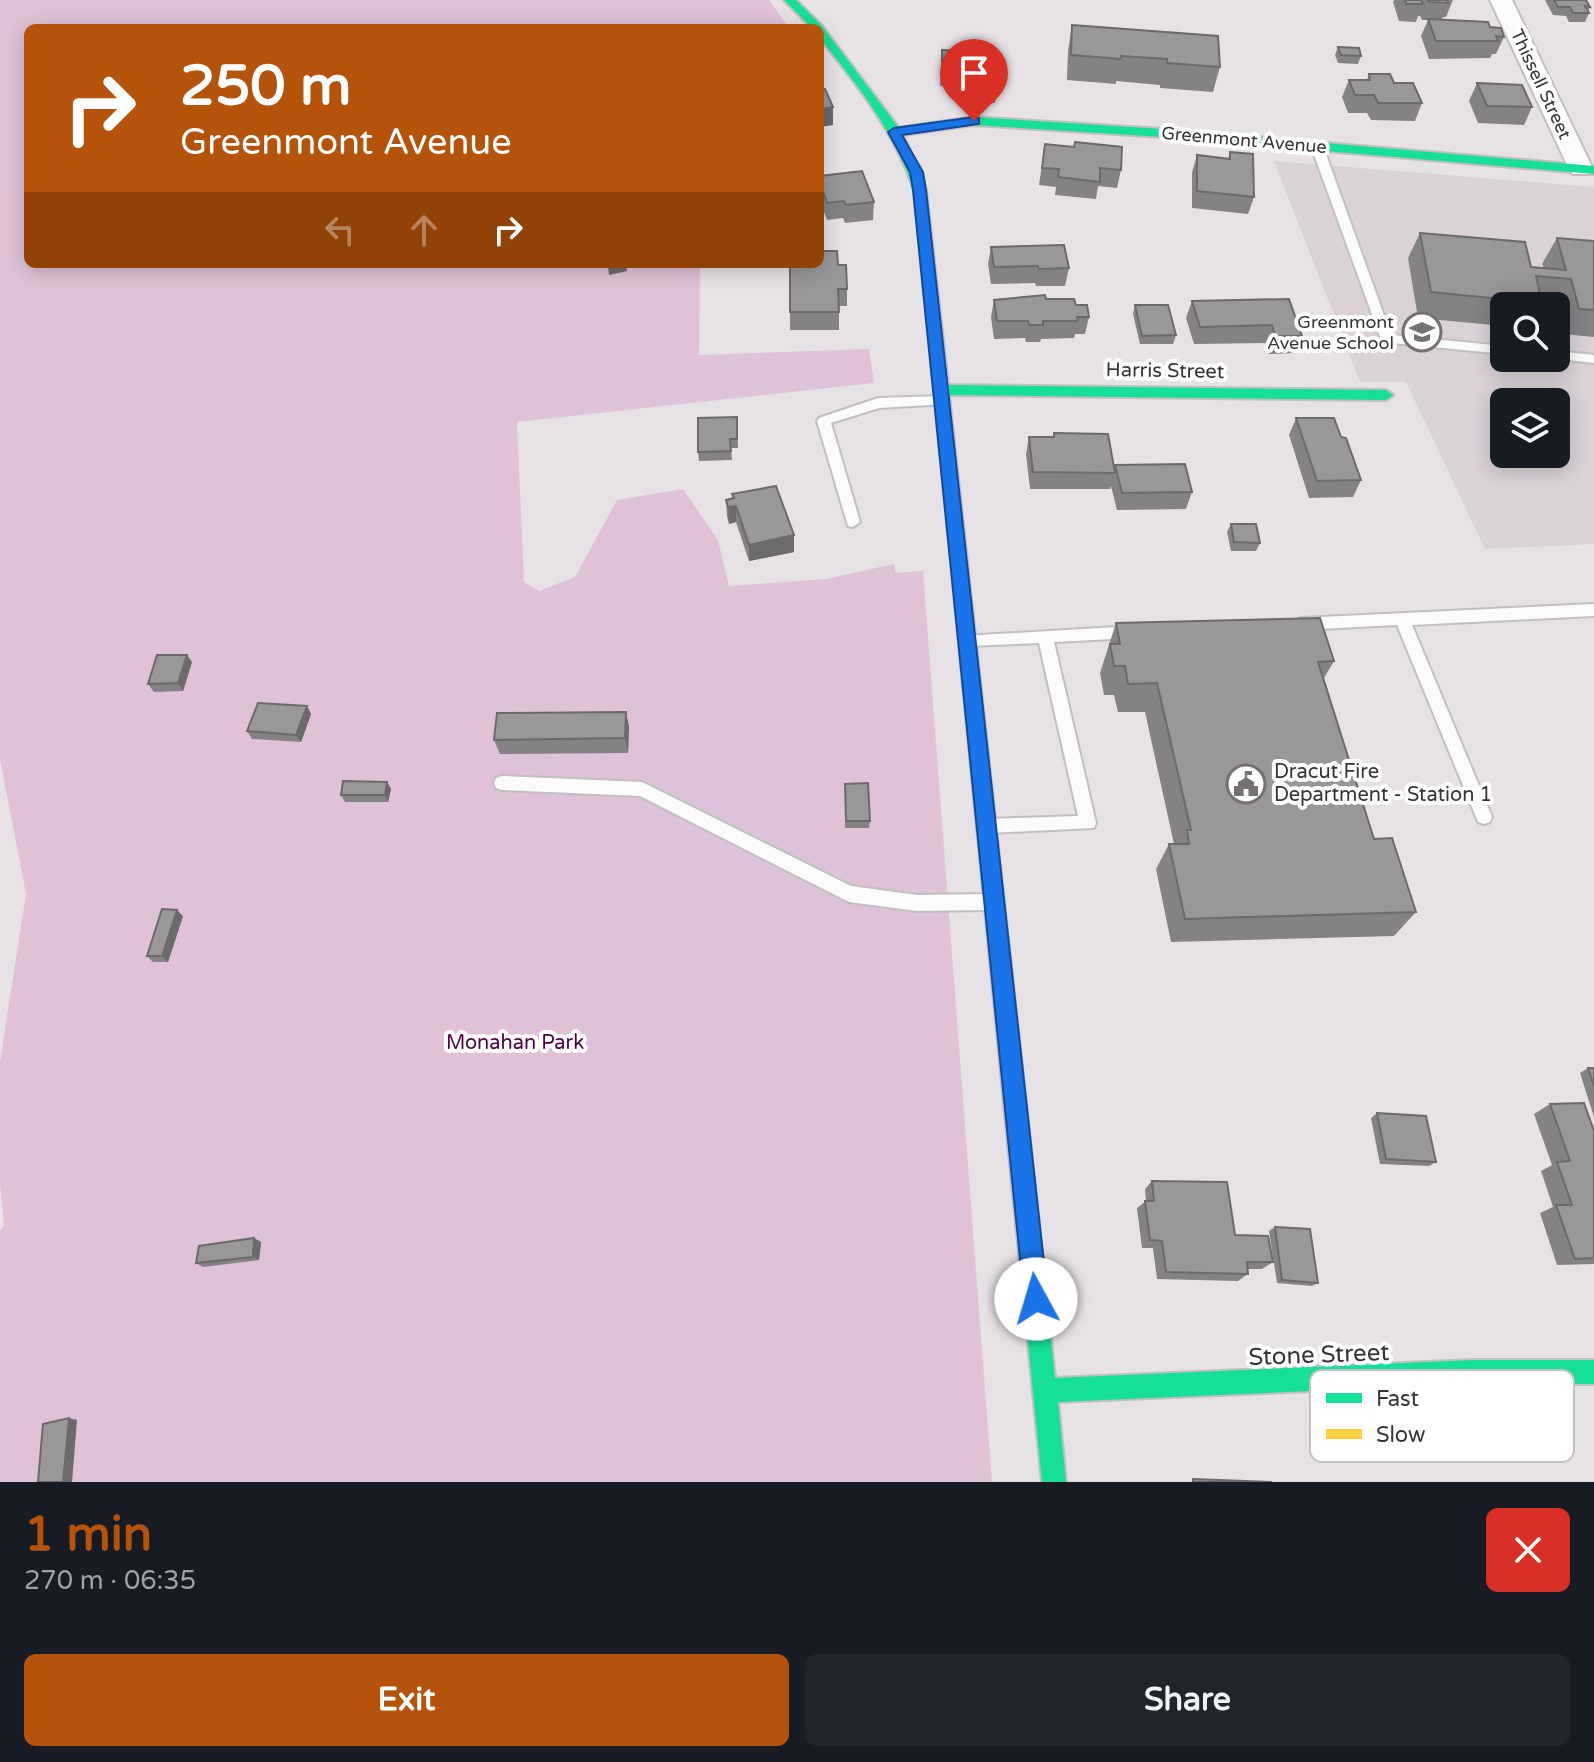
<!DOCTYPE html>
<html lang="en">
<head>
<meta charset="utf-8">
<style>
  body { margin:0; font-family:"Varela Round",sans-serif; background:#20242c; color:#f1f3f6; height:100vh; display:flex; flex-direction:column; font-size:30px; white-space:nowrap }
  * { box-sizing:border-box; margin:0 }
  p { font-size:26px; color:#9ea1a6 }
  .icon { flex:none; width:44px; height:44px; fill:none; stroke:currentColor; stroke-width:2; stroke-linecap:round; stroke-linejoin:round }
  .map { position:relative; height:1482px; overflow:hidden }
  .panel { display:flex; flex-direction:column; background:#171b24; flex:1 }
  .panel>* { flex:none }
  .guide { position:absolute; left:24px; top:24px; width:800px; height:244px; border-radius:12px; box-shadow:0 4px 20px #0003; background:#b45309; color:#fff; overflow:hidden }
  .tools { position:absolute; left:1490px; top:292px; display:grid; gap:16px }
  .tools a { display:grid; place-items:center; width:80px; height:80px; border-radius:12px; background:#171b24; box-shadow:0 4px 20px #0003; font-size:40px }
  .pin { position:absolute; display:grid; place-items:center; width:68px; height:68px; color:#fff; margin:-82px -34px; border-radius:50% 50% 50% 0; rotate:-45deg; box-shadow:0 0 8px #0007 }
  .pin .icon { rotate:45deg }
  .me { position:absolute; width:88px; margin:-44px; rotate:354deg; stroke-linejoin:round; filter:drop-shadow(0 0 6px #0008) }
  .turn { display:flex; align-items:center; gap:28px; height:168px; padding:0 24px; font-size:36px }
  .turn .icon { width:104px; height:104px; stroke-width:2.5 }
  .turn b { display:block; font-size:56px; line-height:68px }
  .lanes { display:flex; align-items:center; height:76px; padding:0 24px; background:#0003; justify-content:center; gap:40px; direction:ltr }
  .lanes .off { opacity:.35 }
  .round { display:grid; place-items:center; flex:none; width:84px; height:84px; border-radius:12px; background:#20242c }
  .summary { display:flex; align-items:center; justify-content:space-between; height:136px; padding:0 24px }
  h1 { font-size:48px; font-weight:800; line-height:60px; color:#b45309 }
  .cta { display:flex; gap:16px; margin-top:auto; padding:16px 24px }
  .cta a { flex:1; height:92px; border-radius:12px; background:#b45309; color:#fff; font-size:32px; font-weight:800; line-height:92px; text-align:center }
  .cta a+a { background:#20242c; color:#f1f3f6 }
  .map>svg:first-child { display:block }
</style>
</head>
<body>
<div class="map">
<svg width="1594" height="1482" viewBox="0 0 1594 1482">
  <rect width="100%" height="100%" fill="#e7e2e5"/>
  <path fill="#dbd2d8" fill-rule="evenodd" d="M1274,161l320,26v357l-109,5 -79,-167h-46zM1504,306h52v52h-52zM1504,402h52v52h-52z"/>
  <path fill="#dfc2d7" d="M0,0h769l20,28h-761v236h657l15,3 -1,88 170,-6 5,34 -357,39 7,160 15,9 36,-14 42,-77 66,-11 35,51 11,46 97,-7 68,-15 2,9 27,-2 69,911h-992v-251l4,-5 -4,-42v-122l26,-168 -26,-135z"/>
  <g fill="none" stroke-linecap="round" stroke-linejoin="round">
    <g stroke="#c3bfc1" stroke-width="4">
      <path id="lane" d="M1317,143l6,3 68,189 113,11v8l-122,-12 -71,-196z
        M1556,351l38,4v8l-43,-5h5z
        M942,396l5,2v6l-68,4 -48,15 29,99 -7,5 -5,-1 -31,-105 2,-3 59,-20z
        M1594,604v12l-182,9 80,192 -2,5 -6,2 -6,-2 -2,-5 -79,-192 -97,5 -8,-6 8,-6z
        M1133,626l8,6 -8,6 -79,4 42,181 -2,5 -105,5 -6,-2 -2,-5 2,-5 6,-2 89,-3 -39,-173 -71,3 -8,-6 3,-4z
        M502,776l140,6 209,104 66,9 73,-1 6,2 3,6 -3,6 -6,2 -73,1 -68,-9 -209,-106 -138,-6 -6,-2 -2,-5 2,-5z"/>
    </g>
    <g stroke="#c3bfc1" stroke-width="4">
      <path id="street" d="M1490,0h22l81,169 -4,5h-16l-4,-5z"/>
    </g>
    <g stroke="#c3bfc1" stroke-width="4">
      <path id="fast" d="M784,0h12l26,26 77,102 75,-11 189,12 431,37v8l-431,-37 -189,-12 -71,10 23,55 22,195 438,5 7,5 -7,5 -437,-5 18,167 -8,6 -8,-6 -37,-372c-20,-59 -55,-103 -94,-152v-10h-8z
        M1016,1102l8,3 3,8 28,265 418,-18h121v24h-121l-415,18 8,80h-24l-37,-369 3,-8z"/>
    </g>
    <g stroke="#c3bfc1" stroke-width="4">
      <path id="slow" d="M959,556l8,6 60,551 -3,8 -8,3 -8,-3 -3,-8 -54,-551z"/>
    </g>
    <use href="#lane" fill="#fbfbfb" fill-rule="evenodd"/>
    <use href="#street" fill="#fbfbfb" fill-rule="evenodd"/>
    <use href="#fast" fill="#16e098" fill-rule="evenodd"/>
    <use href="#slow" fill="#ffcf43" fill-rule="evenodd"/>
  </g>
  <path fill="#848284" d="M1394,0h59l-7,17h-3l-2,3 49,7 14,10 -8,17h-4l-2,4 -61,1 -8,-23 7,-16h-6l-2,-4h-2l-2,6 -17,-1 -6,-19z
    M1545,0h41l4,7 -2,4 1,2 -4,9h-16l-3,-6 -13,-1z
    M1072,25l148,42 -7,25 -53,-4v-3l-44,-4v3l-49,-4 1,-29z
    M1338,47l23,9 -3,8 -20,-1 -3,-8z
    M942,50l43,20 13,15 -3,18 -27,-1v-15l-28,-1z
    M1369,74l25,9 28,20 -7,18 -44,-1 -4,-7h-19l-6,-16 7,-17h18z
    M1477,83l55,24 -8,18 -46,-2 -9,-22z
    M1045,144l76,26 -4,18 -19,-2 -2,13 -41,-4 1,-8 -17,-2z
    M1230,152l24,45 -6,17 -56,-6v-35l5,-18 31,4z
    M820,176l54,26 -1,18 -28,3 -2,-5 -16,2 -3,-8z
    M1420,233l111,34 13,1 -2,-4 15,-26 37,3v96l-31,-3 -7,-30 -14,-1 -2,3h-36v20l-86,-8 -10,-60z
    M991,247l78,21 -4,18h-29l-1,-3 -44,1 -3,-20z
    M790,264l48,1 9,24v17h-8v24h-49z
    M1046,299l30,6 13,12 -4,17h-10l-1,4 -33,1 -1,3h-14l-1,-4 -31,1 -3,-22 3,-17z
    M1192,301l110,35 -7,17 -26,1 -4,-11 -71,1 -8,-26z
    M1135,305l41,30 -3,9h-33l-7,-30z
    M737,417l1,31h-7l1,12 -33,1 -1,-9z
    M1296,418l45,19 20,43 -8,17 -44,1 -20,-63z
    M1054,433l60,35 1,-3 77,27 -6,17 -69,1 -6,-24 -1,3h-80l-4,-35 3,-17h24z
    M732,494l62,41v17l-45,9 -13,-39 -7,2 -2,-8 -1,-16 6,-1z
    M1231,524l29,19 -4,8h-25l-4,-19z
    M1116,623l218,38 -10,17 50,161 42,73 -22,24 -223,6 -15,-73 13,-25h5l-29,-132h-27l-4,-17h-10l-4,-22z
    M192,662l-9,29 -29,1 -6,-8z
    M307,706l4,8 -10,28 -49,-3 -5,-8z
    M629,726l-1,27 -128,1 -6,-14z
    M387,782l4,7 -3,13h-43l-4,-7z
    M845,784l25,37 -1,7h-24z
    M183,916l-15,46h-15l-6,-6z
    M1588,1068h6v49l-14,-44z
    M1550,1104l44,27v133l-37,1 -17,-52 13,-6 -12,-36 11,-6 -18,-51z
    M1377,1113l59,49 -7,4 -49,-2 -9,-46z
    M1152,1181l83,54 38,27 -11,7h-14v5l-10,7 -81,-2 -4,-31h-11l-5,-40 9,-7 -1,-12z
    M1275,1227l43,56 -6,3 -35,-3 -8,-52z
    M261,1242l-2,18 -56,7 -7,-4z"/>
  <path fill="#6c6a6b" d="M833,107v18l-13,2v-18z
    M824,194v18h-4v-17z
    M619,264h7l1,7 -18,4 -1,-9z
    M736,506v16l-7,2 -1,-17z
    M794,535v17l-45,9v-16z
    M187,655l5,7 -9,29 -5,-8z
    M307,706l4,8 -10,28 -5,-7z
    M626,712l3,14 -1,27 -3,-15z
    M387,782l4,7 -3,13 -3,-7z
    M177,910l6,6 -15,46 -6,-6z
    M254,1238l7,4 -2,18 -6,-3z
    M69,1418l8,2 -5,62h-9z"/>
  <path fill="#9a9799" stroke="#6c6a6b" stroke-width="2" d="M1405,0h16l2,4h-17z
    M1428,0h19l1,3 -19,-1z
    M1554,0h32l4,7 -5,-1 4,7h-16l-3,-6h-12z
    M1428,19l60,3 2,5 11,1 3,9 -8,-1 2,5h-62z
    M1072,25l146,11 2,31 -53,-4v-4l-46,-3v3l-50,-4z
    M1338,47l21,1 2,8 -20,-1z
    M942,50l43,2v18l12,1 1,14 -28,-1v-14l-28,-2z
    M1369,74h21l4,9h19l9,20h-44l-4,-8h-19l-6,-15h21z
    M1477,83l45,2 10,22 -45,-1z
    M825,89l8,18 -13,2v-19z
    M1075,142l47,5 -1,23 -21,-2v14l-42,-5 1,-8 -17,-1 3,-24 29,3z
    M1230,152l23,2 1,43 -57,-6v-36l33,4z
    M862,171l12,31 -28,3 -2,-4 -17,2 -3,-9 -4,1v-19z
    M1420,233l105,9 6,25 35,3 -9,-32 37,3v69l-15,-1 -8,-30 -35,-3 6,27 -111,-11z
    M1064,245l5,23 -30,1 -1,-3 -44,1 -3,-20z
    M820,251h17l1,14h8l1,24h-9l1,23h-49v-48h30z
    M1045,295l1,4h28l2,6h11l2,12h-12l1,4h-35v4h-14l-1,-4h-31l-3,-21z
    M1289,299l13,37h-27l-3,-11 -72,2 -8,-26z
    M1135,305h33l8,30 -34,1z
    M737,417v22h-7l1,12 -33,1v-34z
    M1296,418h38l7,19 5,1 15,42 -44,1z
    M1054,433l54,1 7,39 -82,-1 -4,-35h25z
    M1185,464l7,28 -70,1 -7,-28z
    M776,486l18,49 -45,10 -13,-39 -8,1 -2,-7 8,-2 -2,-4z
    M1231,524h25l4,19 -26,-1z
    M1320,618l14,43 -16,1 56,177 18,-1 24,74 -231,7 -16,-75h20l-2,-14h4l-34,-147 -29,1 -3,-18h-11l-4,-22h10l-4,-21z
    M157,655h30l-9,28 -30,1z
    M258,703l49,3 -11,29 -49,-4z
    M626,712l-1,26 -131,2 3,-27z
    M343,781l44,1 -2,13h-44z
    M868,783l2,38h-24l-1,-37z
    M162,909l15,1 -15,46h-15z
    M1588,1068h6v18z
    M1584,1103l10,28v127l-19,1 -19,-54h16l-15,-43 13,-1 -20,-57z
    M1377,1113l49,3 10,46 -50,-3z
    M1152,1181l75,1 8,53 33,1 5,26h-26l1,12 -82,-2 -4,-31 -12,-1 -5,-39h9z
    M1275,1227l35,2 8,54 -36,-3z
    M254,1238l-1,19 -57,6 3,-17z
    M69,1418l-6,64h-25l5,-58z
    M1193,1479l79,3h-79z"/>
  <path fill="#1a73e8" stroke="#114b97" stroke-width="2" d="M974,117l5,1v6l-77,11 21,37 3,18 122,1109 -4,8 -8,3 -8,-3 -4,-8 -111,-1109 -3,-18 -22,-40 6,-4z"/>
  <defs>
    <g id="school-ring" transform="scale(2)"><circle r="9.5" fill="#fff" stroke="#747073" stroke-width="1.5"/><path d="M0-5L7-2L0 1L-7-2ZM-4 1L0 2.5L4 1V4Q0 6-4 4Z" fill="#747073"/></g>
    <g id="civic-ring" transform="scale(2)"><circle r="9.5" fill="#fff" stroke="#747073" stroke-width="1.5"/><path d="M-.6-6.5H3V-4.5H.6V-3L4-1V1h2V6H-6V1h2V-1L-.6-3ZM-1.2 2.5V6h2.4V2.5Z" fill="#747073"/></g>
  </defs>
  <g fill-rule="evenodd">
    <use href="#school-ring" x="1422" y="332"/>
    <use href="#civic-ring" x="1246" y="784"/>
  </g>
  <g text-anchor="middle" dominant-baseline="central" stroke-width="8" stroke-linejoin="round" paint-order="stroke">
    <g font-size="18" fill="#363335" stroke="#fff">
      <text transform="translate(1541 84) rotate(65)">Thissell Street</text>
      <text transform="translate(1244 140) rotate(5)">Greenmont Avenue</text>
    </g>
    <g font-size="18" fill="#363335" stroke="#fff" text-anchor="end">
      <text x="1394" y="322">Greenmont<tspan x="1394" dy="21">Avenue School</tspan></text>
    </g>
    <g font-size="20" fill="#363335" stroke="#fff">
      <text transform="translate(1165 371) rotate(1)">Harris Street</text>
    </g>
    <g font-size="20" fill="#363335" stroke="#fff" text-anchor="start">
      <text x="1274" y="772">Dracut Fire<tspan x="1274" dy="23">Department - Station 1</tspan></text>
    </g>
    <g font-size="20" fill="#510044" stroke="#fff">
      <text x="515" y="1043">Monahan Park</text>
    </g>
    <g font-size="24" fill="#363335" stroke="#fff">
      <text transform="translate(1319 1355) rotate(-2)">Stone Street</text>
    </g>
  </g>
  <rect x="1310" y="1370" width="264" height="92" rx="12" fill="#fff" stroke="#c3c2c2" stroke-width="2"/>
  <rect x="1326" y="1393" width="36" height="10" fill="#16e098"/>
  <rect x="1326" y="1429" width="36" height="10" fill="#ffcf43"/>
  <g font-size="22" fill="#363335">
    <text x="1376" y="1406">Fast</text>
    <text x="1376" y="1442">Slow</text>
  </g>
</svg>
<div class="tools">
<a><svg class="icon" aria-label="search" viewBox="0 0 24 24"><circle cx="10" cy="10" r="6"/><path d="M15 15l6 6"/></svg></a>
<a><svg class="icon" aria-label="layers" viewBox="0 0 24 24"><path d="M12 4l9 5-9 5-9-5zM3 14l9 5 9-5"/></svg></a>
</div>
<div class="pin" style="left:974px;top:121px;background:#d93025"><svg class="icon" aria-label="arrive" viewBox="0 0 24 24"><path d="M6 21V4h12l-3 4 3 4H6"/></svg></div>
<svg class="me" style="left:1036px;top:1299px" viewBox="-20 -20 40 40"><circle r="19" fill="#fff"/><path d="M0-13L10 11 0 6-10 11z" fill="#1a73e8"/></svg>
<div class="guide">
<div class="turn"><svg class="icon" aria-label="right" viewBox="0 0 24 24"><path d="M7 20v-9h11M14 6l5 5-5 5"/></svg><div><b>250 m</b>Greenmont Avenue</div></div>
<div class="lanes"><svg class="icon off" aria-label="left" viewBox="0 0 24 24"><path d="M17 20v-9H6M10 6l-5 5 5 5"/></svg><svg class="icon off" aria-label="ahead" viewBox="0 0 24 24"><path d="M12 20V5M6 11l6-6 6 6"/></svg><svg class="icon" aria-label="right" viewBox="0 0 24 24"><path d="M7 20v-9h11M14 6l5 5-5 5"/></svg></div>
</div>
</div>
<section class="panel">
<div class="summary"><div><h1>1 min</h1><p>270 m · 06:35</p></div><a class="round" style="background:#d93025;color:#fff"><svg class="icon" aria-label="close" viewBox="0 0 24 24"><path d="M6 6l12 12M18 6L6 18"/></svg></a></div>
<div class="cta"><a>Exit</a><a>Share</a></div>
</section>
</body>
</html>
